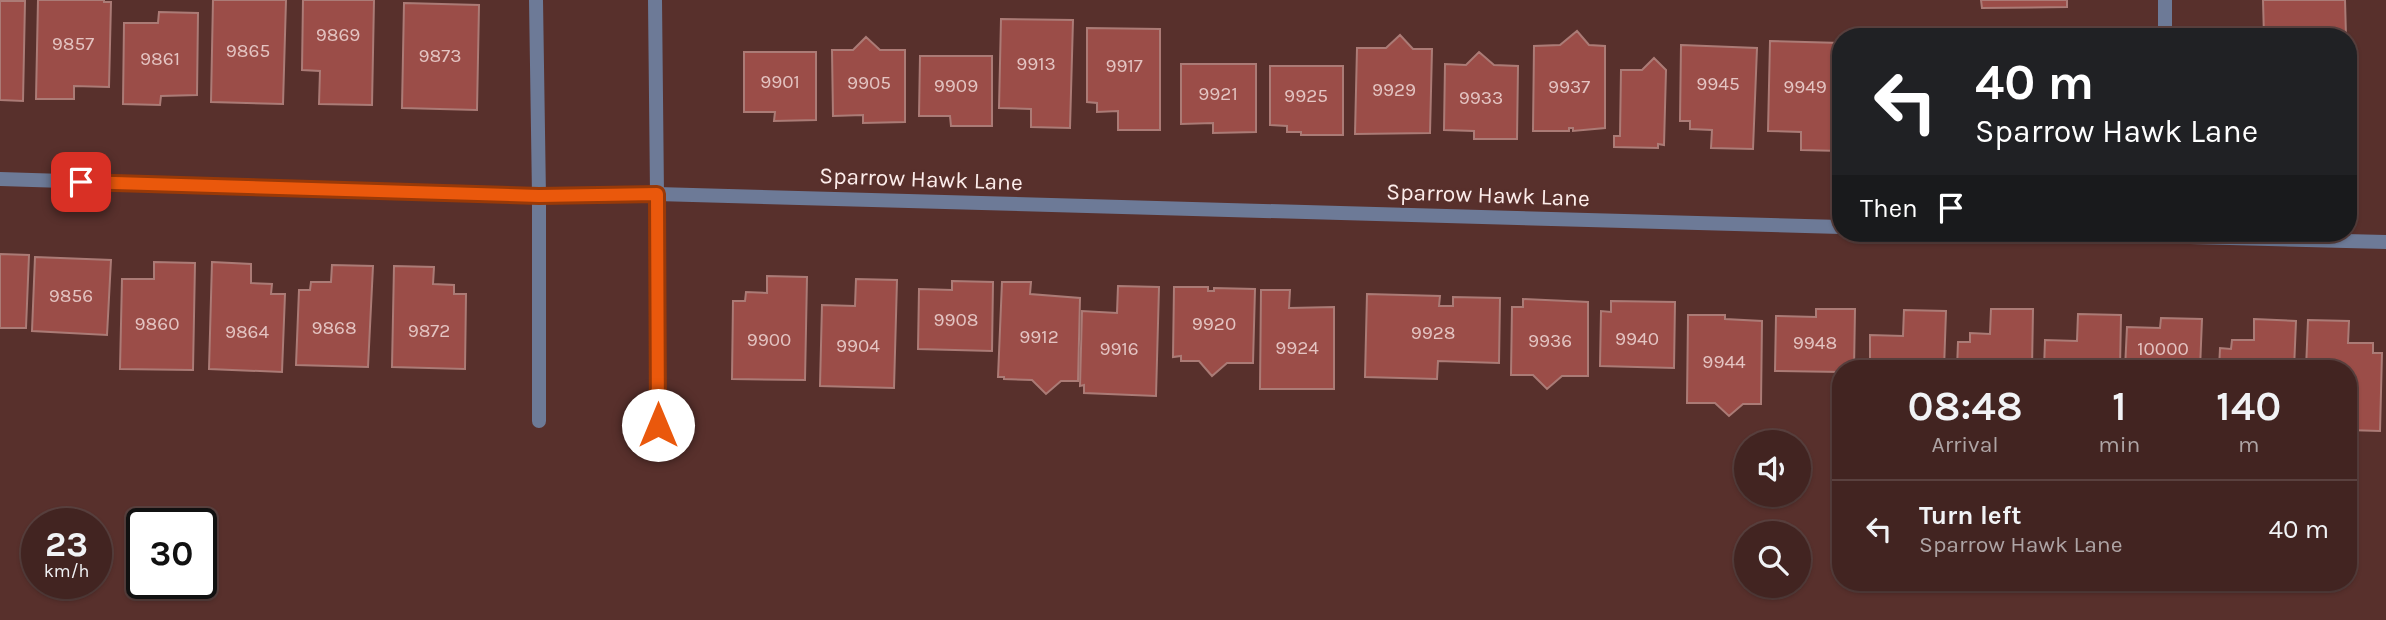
<!DOCTYPE html>
<html lang="en">
<head>
<meta charset="utf-8">
<style>
  body { margin:0; font-family:Karla,sans-serif; background:#492c2a; color:#f1f3f6; height:100vh; display:flex; flex-direction:column; font-size:26px; white-space:nowrap }
  * { box-sizing:border-box; margin:0 }
  p { font-size:23px; color:#aea4a5 }
  .icon { flex:none; width:38px; height:38px; fill:none; stroke:currentColor; stroke-width:2; stroke-linecap:round; stroke-linejoin:round }
  .map { position:relative; flex:1; overflow:hidden }
  .drawer { position:absolute; left:1832px; top:360px; width:525px; height:231px; display:flex; flex-direction:column; background:#422421; border-radius:28px; box-shadow:0 2px 5px #0004,0 0 0 2px #5a413f }
  .drawer>* { flex:none }
  .banner { position:absolute; left:1832px; top:28px; width:525px; height:214px; border-radius:28px; box-shadow:0 2px 5px #0004,0 0 0 2px #5a413f; background:#202124; color:#fff; overflow:hidden }
  .buttons { position:absolute; left:1734px; top:430px; display:grid; gap:14px }
  .buttons a { display:grid; place-items:center; width:77px; height:77px; border-radius:50%; background:#422421; box-shadow:0 2px 5px #0004,0 0 0 2px #5a413f; font-size:35px }
  .speed { position:absolute; left:21px; top:508px; display:flex; gap:14px; font-size:35px; font-weight:700; text-align:center }
  .speed>* { display:grid; place-content:center; width:91px; height:91px; border-radius:50%; background:#422421; box-shadow:0 2px 5px #0004,0 0 0 2px #5a413f; line-height:1 }
  .speed small { font-size:18px; font-weight:400 }
  .speed .limit { border:4px solid #111; border-radius:10px; background:#fff; color:#111 }
  .pin { position:absolute; display:grid; place-items:center; width:60px; height:60px; color:#fff; margin:-30px; border-radius:14px; box-shadow:0 4px 10px #0006 }
  .me { position:absolute; width:77px; margin:-38px; rotate:0deg; stroke-linejoin:round; filter:drop-shadow(0 0 5px #0008) }
  .turn { display:flex; align-items:center; gap:24px; height:147px; padding:0 28px; font-size:32px }
  .turn .icon { width:91px; height:91px; stroke-width:2.5 }
  .turn b { display:block; font-size:49px; line-height:60px }
  .then { display:flex; align-items:center; height:66px; padding:0 28px; background:#0003; gap:14px; font-size:26px }
  .eta { display:flex; justify-content:space-evenly; align-items:center; height:119px; text-align:center }
  .eta b { font-size:42px; font-weight:600; line-height:49px }
  ul { padding:0; list-style:none }
  li { display:flex; align-items:center; gap:21px; height:98px; padding:0 28px; border-top:2px solid #5a413f }
  li div { flex:1 }
  li b { display:block; font-size:26px }
  li em { font-style:normal }
  .map>svg:first-child { display:block }
</style>
</head>
<body>
<div class="map">
<svg width="2386" height="620" viewBox="0 0 2386 620">
  <rect width="100%" height="100%" fill="#58302c"/>
  <path fill="#9b4d48" stroke="#ab7b76" stroke-width="2" d="M38,0h66v2h7l-2,85 -35,-1v13h-38z
    M213,0h73l-3,104 -72,-2z
    M303,0h71l-2,105 -53,-1 1,-33 -18,-1z
    M1981,0h86v7l-85,1z
    M2263,0h82l1,37h-82z
    M0,1h25l-2,100 -23,-1z
    M404,3l75,2 -2,105 -75,-2z
    M159,12l39,1 -1,82 -36,1 -1,9 -37,-1 1,-81h34z
    M1001,19l72,1 -3,108 -39,-1v-18l-32,-1z
    M1087,28l73,1v101h-42v-19l-21,1v-9l-10,-1z
    M1577,31l12,14 16,1v82l-32,3v-3h-4v3h-36l1,-85 26,-1z
    M1400,35l13,14h19l-2,84 -75,1 2,-86h29z
    M866,37l14,13h25v72l-42,1v-8l-30,1 -1,-66h21z
    M1770,41l71,2v108l-40,-1v-18l-33,-1z
    M1681,45l76,3 -4,101 -42,-1 1,-18 -22,-1v-8h-10z
    M744,52h72v68l-42,1 1,-9h-31z
    M1479,52l15,13 24,1 -1,73h-43v-8l-30,-1 1,-66 21,1z
    M920,56h72v70h-41l-1,-10h-31z
    M1654,58l12,12 -2,75 -6,-1v4l-44,-1v-11h6l1,-66h21z
    M1181,64h75v68l-43,1v-10l-32,1z
    M1270,66h73v69h-42v-3h-14v-6l-17,-1z
    M0,254l29,1 -3,73h-26z
    M35,257l76,3 -4,75 -75,-4z
    M154,262l41,1 -2,107 -73,-1 2,-90h32z
    M212,262l39,2v19l21,1 -1,10h14l-3,78 -73,-3z
    M332,265l41,1 -5,101 -72,-2 3,-75h11l1,-8h20z
    M394,266l40,1 -1,17 21,1v9h12l-1,75 -73,-2z
    M767,276l40,1 -2,103 -73,-1 1,-78h12l1,-9 21,1z
    M856,279l41,1 -3,108 -74,-2 2,-81 33,1z
    M952,281l41,1 -1,69 -74,-2 1,-60 33,1z
    M1002,282h29l-1,12 50,4 -2,83h-17l-15,13 -14,-14 -28,-1v-2h-6z
    M1118,286l41,1 -3,109 -72,-3v-8l-4,1 2,-75 35,2z
    M1174,287h34v4h6v-3l41,1 -2,74h-26l-15,13 -13,-15h-18v-5l-8,1z
    M1261,290h29l-1,18 45,-1v82h-74z
    M1367,294l73,2 -1,10h14v-9l47,1 -1,65 -61,-2 -1,18 -72,-2z
    M1523,299l65,3v74h-26l-15,13 -14,-14h-22l1,-68h11z
    M1611,301l64,1 -1,66 -74,-2 1,-55 10,1z
    M1816,309h39l-1,60h-13v3l-66,-1 1,-55 40,1z
    M1991,309h42l-1,60h-75l1,-27h12v-9l20,1z
    M1904,310l42,1 -2,58h-74v-34l33,1z
    M2078,314l43,1 -1,54h-76l1,-29 32,1z
    M1688,315h37v4l37,2 -1,83h-18l-14,12 -14,-13h-28z
    M2161,318l41,1 -2,50h-75l2,-42 33,1z
    M2254,319l42,2 -2,48h-75l1,-21 11,1 1,-9h22z
    M2308,320l41,1 -1,22h25v10h9l-2,78 -32,-1v-61h-42z"/>
  <g fill="none" stroke-linecap="round" stroke-linejoin="round">
    <path stroke="#6d7a97" stroke-width="14" d="M2165,0v37
      M0,179l539,17 118,-2 1184,33
      M657,194l1,231
      M2034,233l352,9
      M539,421v-225"/>
    <path stroke="#6d7a97" stroke-width="14" d="M536,0l3,196
      M655,0l2,194"/>
  </g>
  <g fill="none" stroke-linecap="round" stroke-linejoin="round">
    <g stroke="#983908" stroke-width="18">
      <path id="route" d="M81,182l458,14 118,-2 1,231"/>
    </g>
    <use href="#route" stroke="#ea580c" stroke-width="12"/>
  </g>
  <g text-anchor="middle" dominant-baseline="central" stroke-width="5" stroke-linejoin="round" paint-order="stroke">
    <g font-size="19" fill="#e4c4c2">
      <text x="338" y="35">9869</text>
      <text x="73" y="44">9857</text>
      <text x="248" y="51">9865</text>
      <text x="440" y="56">9873</text>
      <text x="160" y="59">9861</text>
      <text x="1036" y="64">9913</text>
      <text x="1124" y="66">9917</text>
      <text x="780" y="82">9901</text>
      <text x="869" y="83">9905</text>
      <text x="1718" y="84">9945</text>
      <text x="956" y="86">9909</text>
      <text x="1569" y="87">9937</text>
      <text x="1805" y="87">9949</text>
      <text x="1394" y="90">9929</text>
      <text x="1218" y="94">9921</text>
      <text x="1306" y="96">9925</text>
      <text x="1481" y="98">9933</text>
      <text x="71" y="296">9856</text>
      <text x="956" y="320">9908</text>
      <text x="157" y="324">9860</text>
      <text x="1214" y="324">9920</text>
      <text x="334" y="328">9868</text>
      <text x="429" y="331">9872</text>
      <text x="247" y="332">9864</text>
      <text x="1433" y="333">9928</text>
      <text x="1039" y="337">9912</text>
      <text x="1637" y="339">9940</text>
      <text x="769" y="340">9900</text>
      <text x="1550" y="341">9936</text>
      <text x="1815" y="343">9948</text>
      <text x="858" y="346">9904</text>
      <text x="1297" y="348">9924</text>
      <text x="1119" y="349">9916</text>
      <text x="2163" y="349">10000</text>
      <text x="1724" y="362">9944</text>
    </g>
    <g font-size="23" fill="#fcecea" stroke="#58302c">
      <text transform="translate(921 179) rotate(2)">Sparrow Hawk Lane</text>
      <text transform="translate(1488 195) rotate(2)">Sparrow Hawk Lane</text>
    </g>
  </g>
</svg>
<div class="buttons">
<a><svg class="icon" aria-label="sound" viewBox="0 0 24 24"><path d="M4 9h4l5-4v14l-5-4H4zM17 9q2 3 0 6"/></svg></a>
<a><svg class="icon" aria-label="search" viewBox="0 0 24 24"><circle cx="10" cy="10" r="6"/><path d="M15 15l6 6"/></svg></a>
</div>
<div class="speed"><div>23<small>km/h</small></div><div class="limit">30</div></div>
<div class="pin" style="left:81px;top:182px;background:#d93025"><svg class="icon" aria-label="arrive" viewBox="0 0 24 24"><path d="M6 21V4h12l-3 4 3 4H6"/></svg></div>
<svg class="me" style="left:658px;top:425px" viewBox="-20 -20 40 40"><circle r="19" fill="#fff"/><path d="M0-13L10 11 0 6-10 11z" fill="#ea580c"/></svg>
<div class="banner">
<div class="turn"><svg class="icon" aria-label="left" viewBox="0 0 24 24"><path d="M17 20v-9H6M10 6l-5 5 5 5"/></svg><div><b>40 m</b>Sparrow Hawk Lane</div></div>
<div class="then">Then<svg class="icon" aria-label="arrive" viewBox="0 0 24 24"><path d="M6 21V4h12l-3 4 3 4H6"/></svg></div>
</div>
<section class="drawer">
<div class="eta">
<div><b>08:48</b><p>Arrival</p></div>
<div><b>1</b><p>min</p></div>
<div><b>140</b><p>m</p></div>
</div>
<ul>
<li><svg class="icon" aria-label="left" viewBox="0 0 24 24"><path d="M17 20v-9H6M10 6l-5 5 5 5"/></svg><div><b>Turn left</b><p>Sparrow Hawk Lane</p></div><em>40 m</em></li>
</ul>
</section>
</div>
</body>
</html>
